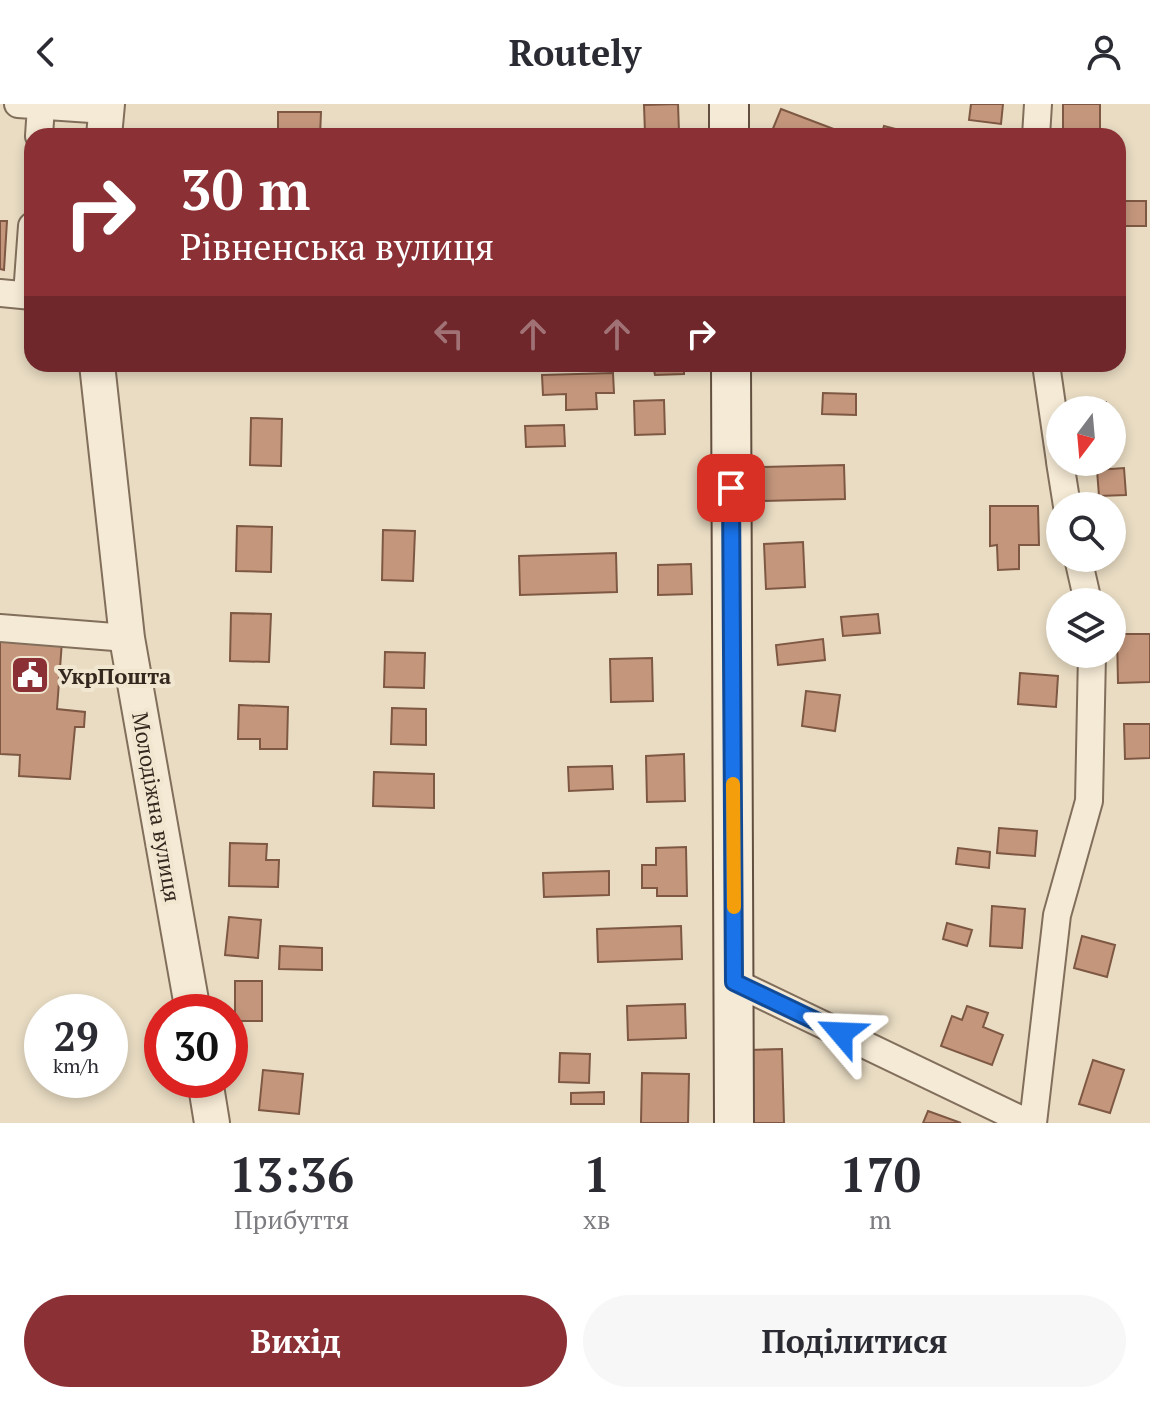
<!DOCTYPE html>
<html lang="uk">
<head>
<meta charset="utf-8">
<style>
  body { margin:0; font-family:"PT Serif",serif; background:#f7f7f7; color:#2b2b33; height:100vh; display:flex; flex-direction:column; font-size:30px; white-space:nowrap }
  * { box-sizing:border-box; margin:0 }
  p { font-size:26px; color:#7c7c81 }
  .icon { flex:none; width:44px; height:44px; fill:none; stroke:currentColor; stroke-width:2; stroke-linecap:round; stroke-linejoin:round }
  .map { position:relative; height:1019px; overflow:hidden }
  .drawer { display:flex; flex-direction:column; background:#fff; flex:1 }
  .drawer>* { flex:none }
  .banner { position:absolute; left:24px; top:24px; width:1102px; height:244px; border-radius:24px; box-shadow:0 4px 12px #0003; background:#8b3136; color:#fff; overflow:hidden }
  .needle { width:52px; rotate:196deg }
  .tools { position:absolute; left:1046px; top:292px; display:grid; gap:16px }
  .tools a { display:grid; place-items:center; width:80px; height:80px; border-radius:50%; background:#fff; box-shadow:0 4px 12px #0003; font-size:40px }
  .speed { position:absolute; left:24px; top:890px; display:flex; gap:16px; font-size:40px; font-weight:700; text-align:center }
  .speed>* { display:grid; place-content:center; width:104px; height:104px; border-radius:50%; background:#fff; box-shadow:0 4px 12px #0003; line-height:1 }
  .speed small { font-size:20px; font-weight:400 }
  .speed .limit { border:12px solid #d22; background:#fff; color:#111 }
  .pin { position:absolute; display:grid; place-items:center; width:68px; height:68px; color:#fff; margin:-34px; border-radius:16px; box-shadow:0 4px 12px #0006 }
  .me { position:absolute; width:88px; margin:-44px; rotate:296deg; stroke-linejoin:round; filter:drop-shadow(0 0 6px #0008) }
  .turn { display:flex; align-items:center; gap:28px; height:168px; padding:0 24px; font-size:36px }
  .turn .icon { width:104px; height:104px; stroke-width:2.5 }
  .turn b { display:block; font-size:56px; line-height:68px }
  .lanes { display:flex; align-items:center; height:76px; padding:0 24px; background:#0003; justify-content:center; gap:40px; direction:ltr }
  .lanes .off { opacity:.35 }
  .eta { display:flex; justify-content:space-evenly; align-items:center; height:136px; text-align:center }
  .eta b { font-size:48px; font-weight:800; line-height:56px }
  .primary-button { display:flex; gap:16px; margin-top:auto; padding:16px 24px }
  .primary-button a { flex:1; height:92px; border-radius:48px; background:#8b3136; color:#fff; font-size:32px; font-weight:800; line-height:92px; text-align:center }
  .primary-button a+a { background:#f7f7f7; color:#2b2b33 }
  header { display:flex; justify-content:space-between; align-items:center; height:104px; padding:0 24px; background:#fff; font-size:36px; font-weight:800 }
  .map>svg:first-child { display:block }
</style>
</head>
<body>
<header><svg class="icon" aria-label="back" viewBox="0 0 24 24"><path d="M15 5l-7 7 7 7"/></svg>Routely<svg class="icon" aria-label="person" viewBox="0 0 24 24"><circle cx="12" cy="8" r="4"/><path d="M4 21q1-7 8-7t8 7"/></svg></header>
<div class="map">
<svg width="1150" height="1019" viewBox="0 0 1150 1019">
  <rect width="100%" height="100%" fill="#e9dcc3"/>
  <path fill="#c4977c" stroke="#7e5843" stroke-width="2" d="M678,0l1,28 -34,1 -1,-28z
    M971,0h32l-2,20 -32,-4z
    M1063,0h37v32h-37z
    M781,5l71,27h-67l-13,-5z
    M278,8h43l-1,24h-42z
    M884,22l23,6 -1,4h-25z
    M1118,97h28v25h-28z
    M0,117h7l-3,49 -4,-1z
    M641,260h43v10l-29,1 -1,-5 -13,1z
    M613,269l1,20h-18l1,16 -31,1v-16l-23,1 -1,-20z
    M823,289l33,1v21l-34,-1z
    M664,296l1,34 -30,1 -1,-34z
    M1106,298l1,8h-35v-7z
    M251,314l31,1 -1,47 -31,-1z
    M564,321l1,21 -39,1 -1,-21z
    M844,361l1,34 -83,2v-34z
    M1124,364l2,27 -27,1 -2,-26z
    M990,402h48l1,39h-20v24l-21,1 -1,-25 -7,1z
    M237,422l35,1 -1,45 -35,-1z
    M383,426l32,1 -2,50 -31,-1z
    M803,438l2,45 -39,2 -2,-45z
    M616,449l1,39 -97,3 -1,-39z
    M691,460l1,30 -34,1v-30z
    M231,509l40,1 -2,48 -39,-1z
    M878,510l2,19 -37,3 -2,-19z
    M1117,530h33v48l-32,1z
    M0,533l62,4 -5,68 28,3 -1,15h-9l-5,52 -51,-3 1,-21 -20,-1z
    M823,535l2,21 -47,5 -2,-20z
    M385,548l40,1 -1,35 -40,-1z
    M652,554l1,43 -42,1 -1,-43z
    M1020,569l38,3 -2,31 -38,-3z
    M806,587l34,4 -5,36 -33,-5z
    M239,601l49,2 -1,42h-27v-10h-22z
    M392,604l34,1v36l-35,-1z
    M1124,620h26v34l-25,1z
    M684,650l1,47 -38,1 -1,-46z
    M612,662l1,23 -44,2 -1,-24z
    M374,668l60,2v34l-61,-2z
    M999,724l38,3 -2,25 -38,-3z
    M230,739l37,1 -1,16h13l-1,27 -49,-1z
    M686,743l1,49h-30v-8h-15v-23h14v-17z
    M958,744l32,4 -1,16 -33,-4z
    M609,767v24l-65,2 -1,-24z
    M992,802l33,3 -3,39 -32,-2z
    M229,813l32,3 -3,38 -33,-3z
    M947,819l25,7 -5,16 -24,-7z
    M681,822l1,33 -84,3 -1,-33z
    M1082,832l33,9 -8,32 -33,-9z
    M280,842l42,2v22l-43,-1z
    M235,877h27v40h-27z
    M685,900l1,34 -58,2 -1,-34z
    M967,902l21,7 -5,14 20,8 -11,30 -51,-19 11,-30 10,4z
    M782,945l2,74h-33l-1,-73z
    M560,949l30,1 -1,29 -30,-1z
    M1093,956l31,10 -14,43 -31,-9z
    M263,966l40,4 -4,40 -40,-4z
    M642,969l47,1 -1,49h-47z
    M604,988v12h-33v-11z
    M928,1007l33,12h-38z"/>
  <g fill="none" stroke-linecap="round" stroke-linejoin="round">
    <g stroke="#816e5b" stroke-width="30">
      <path id="minor" d="M18,0l88,6
        M39,32l2,-30
        M1036,32l2,-32
        M0,189l32,3
        M27,191l5,-69
        M1046,260l14,97
        M1060,358l7,44
        M1078,454l10,44
        M0,524l127,10
        M734,878l294,141
        M1033,1019l24,-208 32,-114 3,-147"/>
    </g>
    <g stroke="#816e5b" stroke-width="38">
      <path id="tertiary" d="M104,32l3,-32
        M97,260l30,274 66,374
        M205,976l7,43"/>
    </g>
    <g stroke="#634f3f" stroke-width="42">
      <path id="secondary" d="M729,0v32
        M731,260l3,759"/>
    </g>
    <use href="#minor" stroke="#f5ead5" stroke-width="26"/>
    <use href="#tertiary" stroke="#f5ead5" stroke-width="34"/>
    <use href="#secondary" stroke="#f5ead5" stroke-width="38"/>
  </g>
  <g fill="none" stroke-linecap="round" stroke-linejoin="round">
    <g stroke="#114b97" stroke-width="20">
      <path id="route" d="M731,384l3,494 107,51"/>
    </g>
    <use href="#route" stroke="#1a73e8" stroke-width="14"/>
    <path stroke="#f59e0b" stroke-width="14" d="M733,680l1,123"/>
  </g>
  <defs>
    <g id="civic-square" transform="scale(2)"><rect x="-9" y="-9" width="18" height="18" rx="4" fill="#8b3136" stroke="#f1e7d1"/><path d="M-.6-6.5H3V-4.5H.6V-3L4-1V1h2V6H-6V1h2V-1L-.6-3ZM-1.2 2.5V6h2.4V2.5Z" fill="#fff"/></g>
  </defs>
  <g fill-rule="evenodd">
    <use href="#civic-square" x="30" y="571"/>
  </g>
  <g text-anchor="middle" dominant-baseline="central" stroke-width="8" stroke-linejoin="round" paint-order="stroke">
    <g font-size="22" font-weight="bold" fill="#33271e" stroke="#f1e7d1" text-anchor="start">
      <text x="58" y="571">УкрПошта</text>
    </g>
    <g font-size="22" fill="#33271e" stroke="#f1e7d1">
      <text transform="translate(157 703) rotate(80)">Молодіжна вулиця</text>
    </g>
  </g>
</svg>
<div class="tools">
<a><svg class="needle" viewBox="-14 -14 28 28"><path d="M0-13l5 13h-10z" fill="#e53935"/><path d="M0 13l5-13h-10z" fill="#7c7c81"/></svg></a>
<a><svg class="icon" aria-label="search" viewBox="0 0 24 24"><circle cx="10" cy="10" r="6"/><path d="M15 15l6 6"/></svg></a>
<a><svg class="icon" aria-label="layers" viewBox="0 0 24 24"><path d="M12 4l9 5-9 5-9-5zM3 14l9 5 9-5"/></svg></a>
</div>
<div class="speed"><div>29<small>km/h</small></div><div class="limit">30</div></div>
<div class="pin" style="left:731px;top:384px;background:#d93025"><svg class="icon" aria-label="arrive" viewBox="0 0 24 24"><path d="M6 21V4h12l-3 4 3 4H6"/></svg></div>
<svg class="me" style="left:841px;top:929px" viewBox="-20 -20 40 40"><path d="M0-17L14 15 0 8-14 15z" fill="#1a73e8" stroke="#fff" stroke-width="4"/></svg>
<div class="banner">
<div class="turn"><svg class="icon" aria-label="right" viewBox="0 0 24 24"><path d="M7 20v-9h11M14 6l5 5-5 5"/></svg><div><b>30 m</b>Рівненська вулиця</div></div>
<div class="lanes"><svg class="icon off" aria-label="left" viewBox="0 0 24 24"><path d="M17 20v-9H6M10 6l-5 5 5 5"/></svg><svg class="icon off" aria-label="ahead" viewBox="0 0 24 24"><path d="M12 20V5M6 11l6-6 6 6"/></svg><svg class="icon off" aria-label="ahead" viewBox="0 0 24 24"><path d="M12 20V5M6 11l6-6 6 6"/></svg><svg class="icon" aria-label="right" viewBox="0 0 24 24"><path d="M7 20v-9h11M14 6l5 5-5 5"/></svg></div>
</div>
</div>
<section class="drawer">
<div class="eta">
<div><b>13:36</b><p>Прибуття</p></div>
<div><b>1</b><p>хв</p></div>
<div><b>170</b><p>m</p></div>
</div>
<div class="primary-button"><a>Вихід</a><a>Поділитися</a></div>
</section>
</body>
</html>
